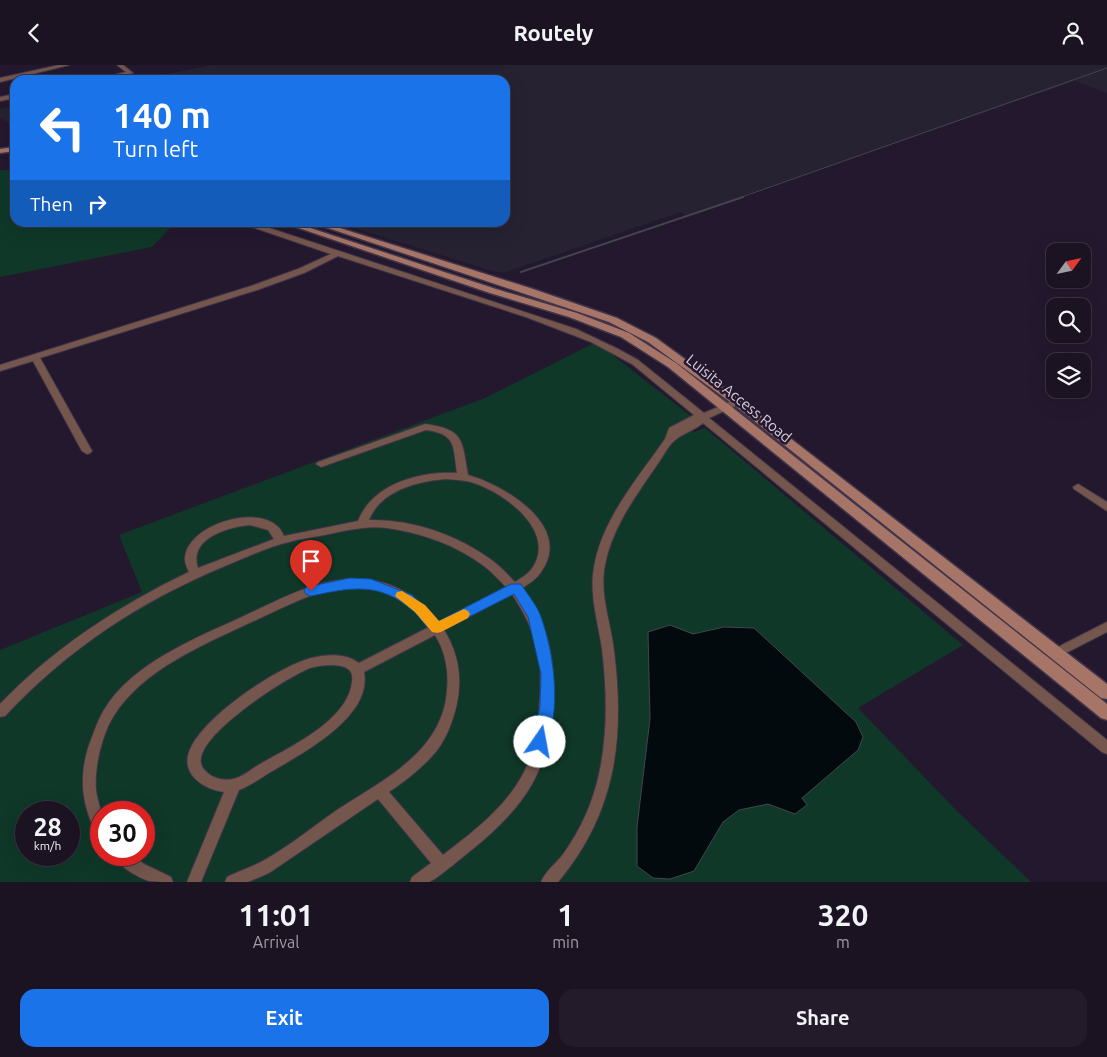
<!DOCTYPE html>
<html lang="en">
<head>
<meta charset="utf-8">
<style>
  body { margin:0; font-family:Ubuntu,sans-serif; background:#241b2a; color:#f1f3f6; height:100vh; display:flex; flex-direction:column; font-size:19px; white-space:nowrap }
  * { box-sizing:border-box; margin:0 }
  p { font-size:16px; color:#a09ea5 }
  .icon { flex:none; width:28px; height:28px; fill:none; stroke:currentColor; stroke-width:2; stroke-linecap:round; stroke-linejoin:round }
  .map { position:relative; height:817px; overflow:hidden }
  .panel { display:flex; flex-direction:column; background:#1b1222; flex:1 }
  .panel>* { flex:none }
  .banner { position:absolute; left:10px; top:10px; width:500px; height:152px; border-radius:15px; box-shadow:0 5px 20px #0002,0 0 0 1px #393240; background:#1a73e8; color:#fff; overflow:hidden }
  .needle { width:32px; rotate:57deg }
  .buttons { position:absolute; left:1046px; top:178px; display:grid; gap:10px }
  .buttons a { display:grid; place-items:center; width:45px; height:45px; border-radius:10px; background:#1b1222; box-shadow:0 5px 20px #0002,0 0 0 1px #393240; font-size:25px }
  .speed { position:absolute; left:15px; top:736px; display:flex; gap:10px; font-size:25px; font-weight:700; text-align:center }
  .speed>* { display:grid; place-content:center; width:65px; height:65px; border-radius:50%; background:#1b1222; box-shadow:0 5px 20px #0002,0 0 0 1px #393240; line-height:1 }
  .speed small { font-size:12px; font-weight:400 }
  .speed .limit { border:8px solid #d22; background:#fff; color:#111 }
  .pin { position:absolute; display:grid; place-items:center; width:42px; height:42px; color:#fff; margin:-51px -21px; border-radius:50% 50% 50% 0; rotate:-45deg; box-shadow:0 0 5px #0007 }
  .pin .icon { rotate:45deg }
  .me { position:absolute; width:55px; margin:-28px; rotate:12deg; stroke-linejoin:round; filter:drop-shadow(0 0 4px #0008) }
  .turn { display:flex; align-items:center; gap:18px; height:105px; padding:0 20px; font-size:22px }
  .turn .icon { width:65px; height:65px; stroke-width:2.5 }
  .turn b { display:block; font-size:35px; line-height:42px }
  .then { display:flex; align-items:center; height:48px; padding:0 20px; background:#0003; gap:10px; font-size:19px }
  .eta { display:flex; justify-content:space-evenly; align-items:center; height:85px; text-align:center }
  .eta b { font-size:30px; font-weight:600; line-height:35px }
  .action { display:flex; gap:10px; margin-top:auto; padding:10px 20px }
  .action a { flex:1; height:58px; border-radius:15px; background:#1a73e8; color:#fff; font-size:20px; font-weight:600; line-height:58px; text-align:center }
  .action a+a { background:#241b2a; color:#f1f3f6 }
  header { display:flex; justify-content:space-between; align-items:center; height:65px; padding:0 20px; background:#1b1222; font-size:22px; font-weight:600 }
  .map>svg:first-child { display:block }
</style>
</head>
<body>
<header><svg class="icon" aria-label="back" viewBox="0 0 24 24"><path d="M15 5l-7 7 7 7"/></svg>Routely<svg class="icon" aria-label="person" viewBox="0 0 24 24"><circle cx="12" cy="8" r="4"/><path d="M4 21q1-7 8-7t8 7"/></svg></header>
<div class="map">
<svg width="1107" height="817" viewBox="0 0 1107 817">
  <rect width="100%" height="100%" fill="#24182e"/>
  <path fill="#262232" d="M212,0h895v28l-32,-12 -388,134 -6,-3 -178,61 -14,-3 -151,-47h167v-143h-367z
    M15,41v21l-15,-9v-9z"/>
  <path fill="#0f3828" fill-rule="evenodd" d="M0,105h15v53h160l-23,24 -152,30z
    M596,277l96,75 -9,6 11,9 11,-4 258,217 -105,63 99,103 74,71h-1031v-232l142,-58 -23,-57 366,-137zM26,748h43v42h-43zM101,748h43v42h-43z"/>
  <path fill="#020a0e" stroke="#42454c" d="M670,560l23,9 31,-7 30,1 102,94 7,15 -5,13 -56,48 5,7 -12,9 -27,-10 -29,6 -16,12 -29,49 -24,8 -17,-1 -16,-12v-39l13,-108 -2,-87z"/>
  <g fill="none" stroke-linecap="round" stroke-linejoin="round">
    <path stroke="#42454c" stroke-width="1" d="M739,133l368,-130"/>
    <path stroke="#42454c" stroke-width="2" d="M521,207l222,-75"/>
    <g stroke="#40354a" stroke-width="2">
      <path id="minor" d="M59,0h10l-69,17v-4z
        M117,0h6l10,8 -30,7h-11l34,-8z
        M15,29v4l-15,3v-4z
        M246,158h8l322,106 42,20 20,11 66,53 30,-13h6l2,2 -2,2 -31,14 398,322v14l-5,-2 -399,-329c-8,7 -20,10 -29,18 -6,5 -10,14 -15,21 -22,32 -47,65 -54,103 -6,28 6,58 9,86 11,87 2,162 -56,231h-17c5,-12 16,-19 23,-29 17,-24 29,-51 35,-79 9,-41 8,-83 3,-125 -4,-27 -13,-55 -8,-82 8,-48 44,-89 71,-128l4,-11 25,-13 -62,-51 -41,-22 -65,-25 -188,-61 -34,17 -47,17 -217,68 52,93 -2,2 -3,1 -5,-3 -49,-90 -33,10v-6l251,-79 47,-17 33,-15 -85,-29z
        M425,359c39,5 37,16 43,51 36,10 106,51 73,97 -5,8 -13,12 -20,17 12,19 25,39 29,62 7,39 2,98 -18,133 -14,25 -36,46 -58,64 -8,6 -38,32 -45,34 -6,0 -14,0 -19,0l2,-5 19,-14 -53,-64 -109,74 -21,9h-23l2,-5c14,-7 28,-11 41,-19 24,-14 46,-32 69,-48 46,-30 106,-58 110,-120 2,-19 -2,-39 -12,-55l-71,37c9,45 -63,82 -95,101 -10,6 -19,13 -30,17l-38,92h-14l37,-90c-19,-2 -43,-17 -35,-40 12,-34 88,-85 122,-94 16,-4 35,-5 48,5l70,-36c-18,-23 -43,-40 -74,-40 -35,0 -68,19 -99,33 -49,23 -114,49 -143,97 -11,18 -19,51 -17,73 1,7 3,14 5,22 1,7 0,15 0,22l-5,-1c-15,-30 -17,-57 -7,-88 5,-12 8,-24 15,-35 28,-47 92,-72 140,-94 39,-18 80,-42 125,-36 28,3 53,20 70,42l67,-35c-7,-7 -14,-15 -22,-21 -28,-21 -62,-33 -97,-38 -23,-3 -46,4 -68,8 -10,2 -20,3 -30,6 -21,5 -43,15 -64,24 -86,36 -156,82 -220,150l-5,1v-13c55,-57 118,-98 189,-132 -2,-4 -5,-10 -4,-15 4,-32 69,-52 92,-31 3,2 5,6 7,10l74,-15c15,-38 63,-50 99,-48 -4,-26 0,-39 -31,-43l-102,36 -3,1 -5,-3 2,-2zM447,414c9,1 18,1 27,4 30,10 82,47 59,84 -4,7 -12,11 -18,15 -7,-7 -14,-15 -22,-21 -35,-26 -81,-42 -124,-41 12,-30 49,-39 78,-41zM250,460l18,5 6,9 -76,29c-10,-30 31,-41 52,-43zM512,529c11,17 21,35 26,56 6,31 1,95 -15,124 -18,34 -50,58 -80,81l-54,-63c16,-11 32,-23 44,-37 7,-7 12,-17 16,-26 14,-34 15,-67 -5,-99zM333,600c11,1 21,3 19,16 -3,39 -62,66 -92,83 -9,5 -17,13 -27,15 -11,2 -23,-1 -30,-11 -19,-27 86,-92 107,-100 7,-2 15,-3 23,-3z
        M1078,419l29,18v9l-33,-22 -1,-2z
        M1107,557v10l-47,24 -4,2 -4,-2 -2,-3 2,-3z
        M114,790h18l12,9 27,13 2,5c-7,0 -17,0 -24,-1 -12,-4 -30,-14 -35,-26z"/>
    </g>
    <g stroke="#40354a" stroke-width="3">
      <path id="secondary" d="M15,82v4l-15,2v-4z
        M284,158h11l201,66 81,24 52,20 47,30 431,341v16l-6,-2 -433,-351 -47,-30 -52,-20 -79,-24z
        M313,158h11l209,66 84,29 39,20 85,62 366,284v15l-6,-1 -368,-294 -85,-62 -39,-20z"/>
    </g>
    <use href="#minor" fill="#75564d" fill-rule="evenodd"/>
    <use href="#secondary" fill="#a77567" fill-rule="evenodd"/>
  </g>
  <path fill="#1a73e8" stroke="#114b97" d="M350,513l21,1 41,16 27,26 72,-37h10c6,10 16,21 20,33 13,36 21,94 4,130l-5,1 -5,-1 -2,-5 7,-36 1,-32 -13,-57 -14,-23 -77,39c-11,-3 -16,-16 -25,-23 -33,-29 -63,-22 -101,-14l-5,-2 -2,-3 2,-4 5,-1z"/>
  <path fill="#f59e0b" d="M402,526l23,14 14,16 25,-12 4,2 2,3 -2,4 -27,14 -4,1 -5,-1 -17,-20 -20,-16 2,-4z"/>
  <g text-anchor="middle" dominant-baseline="central" stroke-width="5" stroke-linejoin="round" paint-order="stroke">
    <g font-size="15" fill="#d6cedd" stroke="#24182e">
      <text transform="translate(739 333) rotate(39)">Luisita Access Road</text>
    </g>
  </g>
</svg>
<div class="buttons">
<a><svg class="needle" viewBox="-14 -14 28 28"><path d="M0-13l5 13h-10z" fill="#e53935"/><path d="M0 13l5-13h-10z" fill="#a09ea5"/></svg></a>
<a><svg class="icon" aria-label="search" viewBox="0 0 24 24"><circle cx="10" cy="10" r="6"/><path d="M15 15l6 6"/></svg></a>
<a><svg class="icon" aria-label="layers" viewBox="0 0 24 24"><path d="M12 4l9 5-9 5-9-5zM3 14l9 5 9-5"/></svg></a>
</div>
<div class="speed"><div>28<small>km/h</small></div><div class="limit">30</div></div>
<div class="pin" style="left:311px;top:526px;background:#d93025"><svg class="icon" aria-label="arrive" viewBox="0 0 24 24"><path d="M6 21V4h12l-3 4 3 4H6"/></svg></div>
<svg class="me" style="left:540px;top:677px" viewBox="-20 -20 40 40"><circle r="19" fill="#fff"/><path d="M0-13L10 11 0 6-10 11z" fill="#1a73e8"/></svg>
<div class="banner">
<div class="turn"><svg class="icon" aria-label="left" viewBox="0 0 24 24"><path d="M17 20v-9H6M10 6l-5 5 5 5"/></svg><div><b>140 m</b>Turn left</div></div>
<div class="then">Then<svg class="icon" aria-label="right" viewBox="0 0 24 24"><path d="M7 20v-9h11M14 6l5 5-5 5"/></svg></div>
</div>
</div>
<section class="panel">
<div class="eta">
<div><b>11:01</b><p>Arrival</p></div>
<div><b>1</b><p>min</p></div>
<div><b>320</b><p>m</p></div>
</div>
<div class="action"><a>Exit</a><a>Share</a></div>
</section>
</body>
</html>
